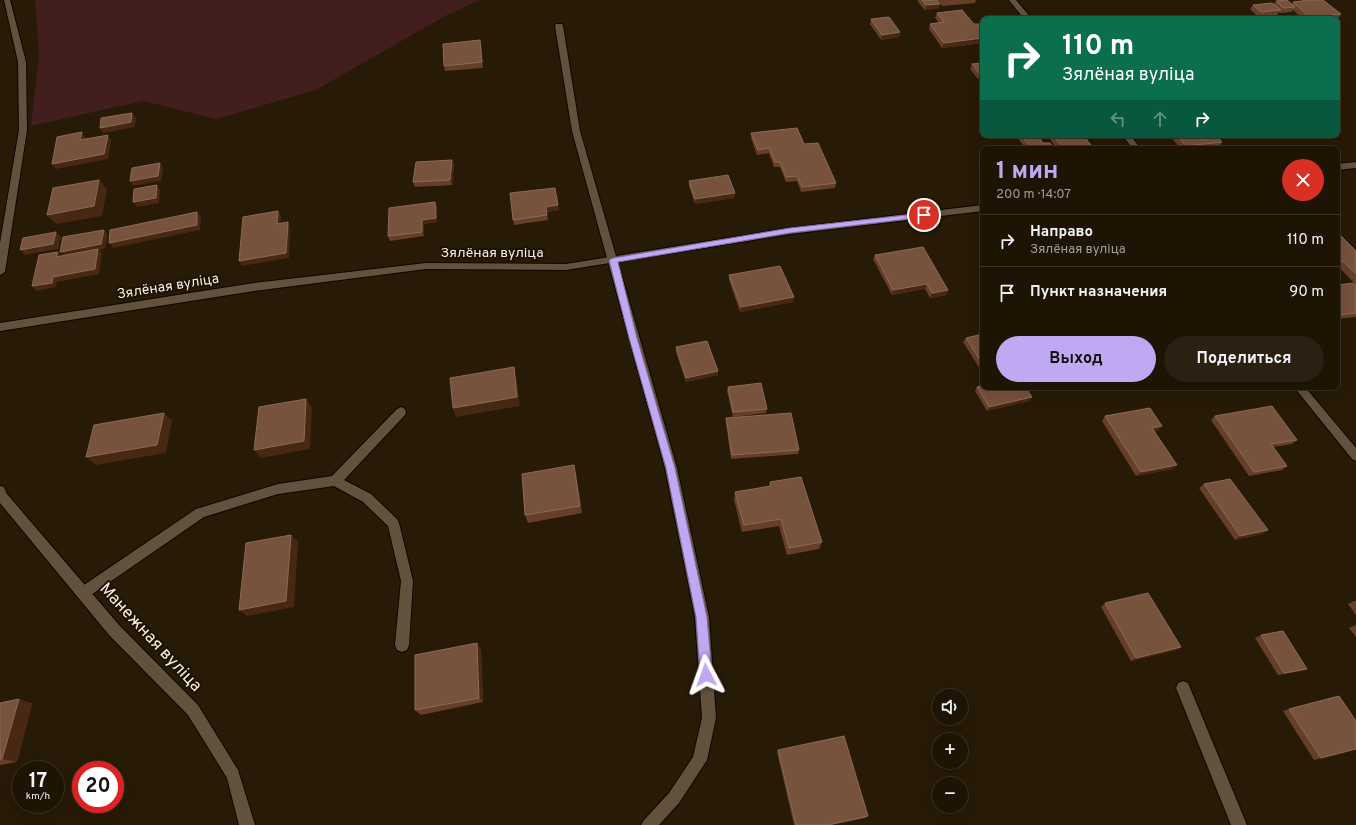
<!DOCTYPE html>
<html lang="ru">
<head>
<meta charset="utf-8">
<style>
  body { margin:0; font-family:Overpass,sans-serif; background:#2a2113; color:#f1f3f6; height:100vh; display:flex; flex-direction:column; font-size:15px; white-space:nowrap }
  * { box-sizing:border-box; margin:0 }
  p { font-size:13px; color:#a09e9a }
  .icon { flex:none; width:22px; height:22px; fill:none; stroke:currentColor; stroke-width:2; stroke-linecap:round; stroke-linejoin:round }
  .map { position:relative; flex:1; overflow:hidden }
  .panel { position:absolute; left:980px; top:146px; width:360px; height:244px; display:flex; flex-direction:column; background:#1d1404; border-radius:8px; box-shadow:0 4px 16px #0002,0 0 0 1px #3b3326 }
  .panel>* { flex:none }
  .top-card { position:absolute; left:980px; top:16px; width:360px; height:122px; border-radius:8px; box-shadow:0 4px 16px #0002,0 0 0 1px #3b3326; background:#0b6e4f; color:#fff; overflow:hidden }
  .buttons { position:absolute; left:932px; top:689px; display:grid; gap:8px }
  .buttons a { display:grid; place-items:center; width:36px; height:36px; border-radius:50%; background:#1d1404; box-shadow:0 4px 16px #0002,0 0 0 1px #3b3326; font-size:20px }
  .speed { position:absolute; left:12px; top:761px; display:flex; gap:8px; font-size:20px; font-weight:700; text-align:center }
  .speed>* { display:grid; place-content:center; width:52px; height:52px; border-radius:50%; background:#1d1404; box-shadow:0 4px 16px #0002,0 0 0 1px #3b3326; line-height:1 }
  .speed small { font-size:10px; font-weight:400 }
  .speed .limit { border:6px solid #d22; background:#fff; color:#111 }
  .pin { position:absolute; display:grid; place-items:center; width:34px; height:34px; color:#fff; margin:-17px; border:2px solid #fff; border-radius:50%; box-shadow:0 1px 4px #0007 }
  .me { position:absolute; width:44px; margin:-22px; rotate:356deg; stroke-linejoin:round; filter:drop-shadow(0 0 3px #0008) }
  .turn { display:flex; align-items:center; gap:14px; height:84px; padding:0 16px; font-size:18px }
  .turn .icon { width:52px; height:52px; stroke-width:2.5 }
  .turn b { display:block; font-size:28px; line-height:34px }
  .lanes { display:flex; align-items:center; height:38px; padding:0 16px; background:#0003; justify-content:center; gap:20px; direction:ltr }
  .lanes .off { opacity:.35 }
  .round { display:grid; place-items:center; flex:none; width:42px; height:42px; border-radius:21px; background:#2a2113 }
  .summary { display:flex; align-items:center; justify-content:space-between; height:68px; padding:0 16px }
  h1 { font-size:24px; font-weight:700; line-height:30px; color:#c1a8f3 }
  .primary-button { display:flex; gap:8px; margin-top:auto; padding:8px 16px }
  .primary-button a { flex:1; height:46px; border-radius:24px; background:#c1a8f3; color:#111; font-size:16px; font-weight:700; line-height:46px; text-align:center }
  .primary-button a+a { background:#2a2113; color:#f1f3f6 }
  ul { padding:0; list-style:none }
  li { display:flex; align-items:center; gap:12px; height:52px; padding:0 16px; border-top:1px solid #3b3326 }
  li div { flex:1 }
  li b { display:block; font-size:15px }
  li em { font-style:normal }
  .map>svg:first-child { display:block }
</style>
</head>
<body>
<div class="map">
<svg width="1356" height="825" viewBox="0 0 1356 825">
  <rect width="100%" height="100%" fill="#271a06"/>
  <path fill="#431e1f" d="M35,0h445l-35,16 -129,74 -100,29 -73,-18 -112,25 8,-71z"/>
  <g fill="none" stroke-linecap="round" stroke-linejoin="round">
    <g stroke="#0f0500" stroke-width="2">
      <path id="service" d="M556,24h6l1,2 17,105 97,337 32,149 7,101 -9,42 -28,43 -20,22h-18l3,-5 25,-27 24,-36 9,-39 -7,-101 -30,-149 -93,-337 -17,-105z
        M401,407l4,2 1,3 -1,3 -61,65 27,14 26,25 2,4 14,58 -4,64 -2,5 -5,2 -5,-2 -2,-5 6,-64 -13,-55 -25,-24 -29,-16 -56,8 -74,23 -116,80 -5,2 -5,-2 -1,-4 1,-4 118,-80 82,-25 54,-8 65,-67z"/>
    </g>
    <g stroke="#0f0500" stroke-width="2">
      <path id="minor" d="M4,0h6l16,62 1,68 -22,142 -5,3v-32l19,-113 -1,-68z
        M1009,0h7l16,19h-8z
        M1122,135h8l11,14h-8z
        M1356,162v6l-19,2v-6z
        M983,205v6l-193,23 -224,36 -140,-1 -172,22 -254,40v-8l254,-40 172,-20 140,1 224,-36z
        M1294,387h11l51,61v13l-4,-2z
        M0,486l4,1 3,7 112,131 79,80 40,65 17,55h-16l-12,-47 -39,-63 -79,-80 -109,-132z
        M1183,681l5,2 59,142h-16l-55,-137 2,-5z"/>
    </g>
    <use href="#service" fill="#62523d" fill-rule="evenodd"/>
    <use href="#minor" fill="#62523d" fill-rule="evenodd"/>
  </g>
  <path fill="#673f29" d="M918,0h19l2,8 -14,2 -7,-8z
    M938,0h38l-1,3 -33,3z
    M1276,1l15,3 2,-2 48,12 -3,5h-35l-10,-9 -2,2 -11,1 -1,-1 -2,3 -19,2 -8,-8 3,-4 21,-1z
    M937,13l37,11 9,2v17l-41,5 -13,-19 1,-5 9,-1 -4,-5z
    M871,19l29,13 -1,5 -18,3 -11,-16z
    M481,45l2,23 -38,3 -1,-5z
    M983,63v15l-5,1 -8,-10 2,-5z
    M751,133l53,11 32,39 -1,5 -34,4 -4,-11 -11,1 -6,-15h-6l-5,-14 -12,2 -6,-17z
    M1018,135h19l6,8 12,6h-29l-9,-12z
    M1051,135h36l-2,3 9,11h-37l-8,-11z
    M1169,135h47l6,7 -3,5 -19,2h-19z
    M452,160l2,5 -2,20 -37,2 -2,-5z
    M689,181l46,12 -1,5 -39,6 -6,-18z
    M510,193l49,17 -12,2 1,8 -34,5z
    M435,202l2,5v15l-13,2v12l-34,5 -2,-5z
    M1337,232l19,19v34l-18,-19h-1z
    M875,255l73,35 -2,5 -16,3 -5,-9 -33,6 -19,-36z
    M729,275l64,27 -53,10 -11,-32z
    M1337,285l19,1v31l-19,2z
    M983,334v40l-20,-32 3,-4z
    M676,347l42,24v4l-32,7 -10,-30z
    M728,387l39,22 -1,4 -33,4 -6,-26z
    M977,387l55,10 -3,4 -42,10 -12,-20z
    M1105,416l53,14 -4,1 18,38 -36,7 -34,-55z
    M1215,416l82,24 -5,4 -19,3 14,19 -5,4 -33,6 -38,-56z
    M726,418l73,32 -1,4 -67,5 -5,-37z
    M576,473l6,40 -54,10 -3,-8z
    M770,482l52,60 -3,7 -32,6 -8,-29 -37,6 -8,-32 1,-8 34,-5z
    M1204,484l64,46 -6,4 -27,6 -36,-52z
    M1354,601h2v14l-8,-11z
    M1105,603l76,44 -5,3 -45,11 -30,-54z
    M1356,625v12l-7,-9z
    M1261,635l46,34 -7,2 -22,4 -23,-37z
    M481,649l2,53 -62,13 -6,-5z
    M19,699l13,5 -15,58 -17,3v-62z
    M1289,709l67,40 -42,11 -31,-49z
    M778,750l90,66 -3,2 -34,7h-37l-17,-73z"/>
  <path fill="#472813" d="M940,4l-1,4 -14,2 1,-5z
    M900,32l-1,5 -18,3 1,-5z
    M983,38v5l-41,5 2,-5z
    M480,40l1,5 2,23 -1,-6z
    M983,73v5l-5,1 2,-5z
    M132,113l4,5 -1,9 -32,6 -3,-5z
    M82,132l4,6 -2,7 -4,-5z
    M108,135l3,5 -3,19 -52,10 -4,-5z
    M452,160l2,5 -2,20 -2,-5z
    M160,163l3,5 -2,13 -28,5 -3,-5z
    M99,180l8,9 -5,27 -46,8 -9,-9z
    M157,185l3,5 -1,13 -22,4 -4,-5z
    M735,193l-1,5 -39,6v-5z
    M435,202l2,5v15l-13,2v12l-2,-4v-12z
    M558,205l1,5 -12,2 -1,-5z
    M278,211l3,5 -1,13 -3,-5z
    M197,212l4,5 -1,13 -87,18 -4,-5z
    M288,222l2,5 -1,31 -47,8 -3,-5z
    M104,230l4,4 -3,15 -6,1 3,4 -3,20 -42,8 -1,5 -20,4 -4,-5 21,-9 12,-21 -5,-4z
    M56,232l5,5 -3,12 -33,6 -5,-5z
    M58,252l4,5h-6z
    M927,284l-2,5 -33,6 1,-5z
    M948,290l-2,5 -16,3 2,-5z
    M794,297l-1,5 -53,10 1,-5z
    M514,367l2,9 4,30 -64,11 -3,-9z
    M718,371v4l-32,7v-4z
    M1032,397l-3,4 -42,10 2,-4z
    M306,399l6,9 -2,41 -49,9 -7,-8z
    M164,413l8,8 -6,32 -70,12 -10,-8z
    M1162,426l-4,4 -10,2 4,-4z
    M574,465l2,8 6,40 -2,-7z
    M1177,465l-5,4 -36,7 5,-4z
    M1268,530l-6,4 -27,6 5,-4z
    M291,535l7,7 -4,65 -47,9 -8,-6z
    M477,643l4,6 2,53 -4,-4z
    M1181,647l-5,3 -45,11 5,-3z
    M19,699l13,5 -15,58 -15,-3z"/>
  <path fill="#77523d" stroke="#8b6b57" d="M922,0h15l3,4 -14,1z
    M1287,0l8,7 -12,1 -7,-7z
    M1309,0h14l18,14 -31,4 -17,-16z
    M1272,3l9,7 -20,2 -8,-7z
    M962,10l12,14h7l2,2v6l-1,1 1,1v4l-39,5 -14,-19 14,-2 -7,-9z
    M889,17l11,15 -18,3 -11,-16z
    M480,40l2,22 -38,4 -1,-22z
    M983,63v10l-3,1 -8,-10z
    M132,113l-1,9 -31,6 1,-10z
    M797,128l7,16 14,-1 18,40 -34,4 -5,-11 -11,1 -6,-15h-5l-6,-14 -11,2 -7,-17z
    M82,132l-2,8 28,-5 -4,19 -52,10 5,-27z
    M1021,135h16l6,8h7l5,6h-23z
    M1053,135h30l11,14h-30z
    M1177,135h39l6,7 -36,4z
    M452,160l-2,20 -37,2 3,-20z
    M160,163l-2,13 -28,5 2,-13z
    M728,175l7,18 -40,6 -6,-18z
    M99,180l-5,26 -47,9 6,-27z
    M157,185l-1,13 -23,4 1,-13z
    M555,188l3,17 -12,2 1,8 -34,5 -3,-27z
    M435,202l1,16 -14,2v12l-34,4 1,-28z
    M278,211l-1,13 11,-2 -2,31 -47,8 4,-44z
    M197,212v13l-88,18 1,-13z
    M104,230l-3,14 -41,8 3,-15z
    M56,232l-3,12 -33,6 3,-12z
    M1337,232l19,19v23l-13,-13 -6,1z
    M923,247l25,43 -16,3 -5,-9 -34,6 -18,-35z
    M98,249l-3,20 -42,8 -1,6 -20,3 7,-31 19,-3 -2,5z
    M780,266l14,31 -53,10 -12,-32z
    M1354,283l2,3v27l-19,2v-30z
    M983,334v31l-17,-27z
    M707,341l11,30 -32,7 -10,-31z
    M514,367l3,30 -64,11 -3,-30z
    M761,383l6,26 -34,3 -5,-25z
    M983,385v2h42l7,10 -43,10 -12,-20z
    M306,399l-2,42 -50,9 5,-43z
    M1272,406l25,34 -26,4 16,22 -33,6 -39,-56z
    M1150,408l12,18 -10,2 25,37 -36,7 -36,-56z
    M164,413l-7,32 -71,12 8,-32z
    M791,413l8,37 -67,5 -6,-37z
    M574,465l6,41 -55,9 -3,-41z
    M801,477l21,65 -33,6 -8,-29 -37,6 -9,-33 36,-6 -1,-4z
    M1230,479l38,51 -28,6 -36,-52z
    M291,535l-5,66 -47,9 7,-67z
    M1148,593l33,54 -45,11 -31,-55z
    M1283,631l24,38 -23,4 -23,-38z
    M477,643l2,55 -64,12v-55z
    M1339,696l17,25v28l-35,9 -32,-49z
    M19,699l-17,60h-2v-56z
    M844,736l24,80 -40,9h-32l-18,-75z"/>
  <path fill="#c1a8f3" stroke="#7d6d9e" d="M924,213h2v4l-136,16 -172,29 19,76 38,130 32,149 5,58 -2,4 -4,2 -4,-2 -2,-4 -4,-58 -30,-149 -37,-130 -20,-78 4,-2 177,-30z"/>
  <g text-anchor="middle" dominant-baseline="central" stroke-width="4" stroke-linejoin="round" paint-order="stroke">
    <g font-size="14" fill="#f8efe3" stroke="#1d1101">
      <text x="492" y="253">Зялёная вуліца</text>
      <text transform="translate(168 287) rotate(-9)">Зялёная вуліца</text>
    </g>
    <g font-size="17" fill="#f8efe3" stroke="#1d1101">
      <text transform="translate(150 638) rotate(47)">Манежная вуліца</text>
    </g>
  </g>
</svg>
<div class="buttons">
<a><svg class="icon" aria-label="sound" viewBox="0 0 24 24"><path d="M4 9h4l5-4v14l-5-4H4zM17 9q2 3 0 6"/></svg></a>
<a>+</a>
<a>−</a>
</div>
<div class="speed"><div>17<small>km/h</small></div><div class="limit">20</div></div>
<div class="pin" style="left:924px;top:215px;background:#d93025"><svg class="icon" aria-label="arrive" viewBox="0 0 24 24"><path d="M6 21V4h12l-3 4 3 4H6"/></svg></div>
<svg class="me" style="left:706px;top:675px" viewBox="-20 -20 40 40"><path d="M0-17L14 15 0 8-14 15z" fill="#c1a8f3" stroke="#fff" stroke-width="4"/></svg>
<div class="top-card">
<div class="turn"><svg class="icon" aria-label="right" viewBox="0 0 24 24"><path d="M7 20v-9h11M14 6l5 5-5 5"/></svg><div><b>110 m</b>Зялёная вуліца</div></div>
<div class="lanes"><svg class="icon off" aria-label="left" viewBox="0 0 24 24"><path d="M17 20v-9H6M10 6l-5 5 5 5"/></svg><svg class="icon off" aria-label="ahead" viewBox="0 0 24 24"><path d="M12 20V5M6 11l6-6 6 6"/></svg><svg class="icon" aria-label="right" viewBox="0 0 24 24"><path d="M7 20v-9h11M14 6l5 5-5 5"/></svg></div>
</div>
<section class="panel">
<div class="summary"><div><h1>1 мин</h1><p>200 m · 14:07</p></div><a class="round" style="background:#d93025;color:#fff"><svg class="icon" aria-label="close" viewBox="0 0 24 24"><path d="M6 6l12 12M18 6L6 18"/></svg></a></div>
<ul>
<li><svg class="icon" aria-label="right" viewBox="0 0 24 24"><path d="M7 20v-9h11M14 6l5 5-5 5"/></svg><div><b>Направо</b><p>Зялёная вуліца</p></div><em>110 m</em></li>
<li><svg class="icon" aria-label="arrive" viewBox="0 0 24 24"><path d="M6 21V4h12l-3 4 3 4H6"/></svg><div><b>Пункт назначения</b></div><em>90 m</em></li>
</ul>
<div class="primary-button"><a>Выход</a><a>Поделиться</a></div>
</section>
</div>
</body>
</html>
